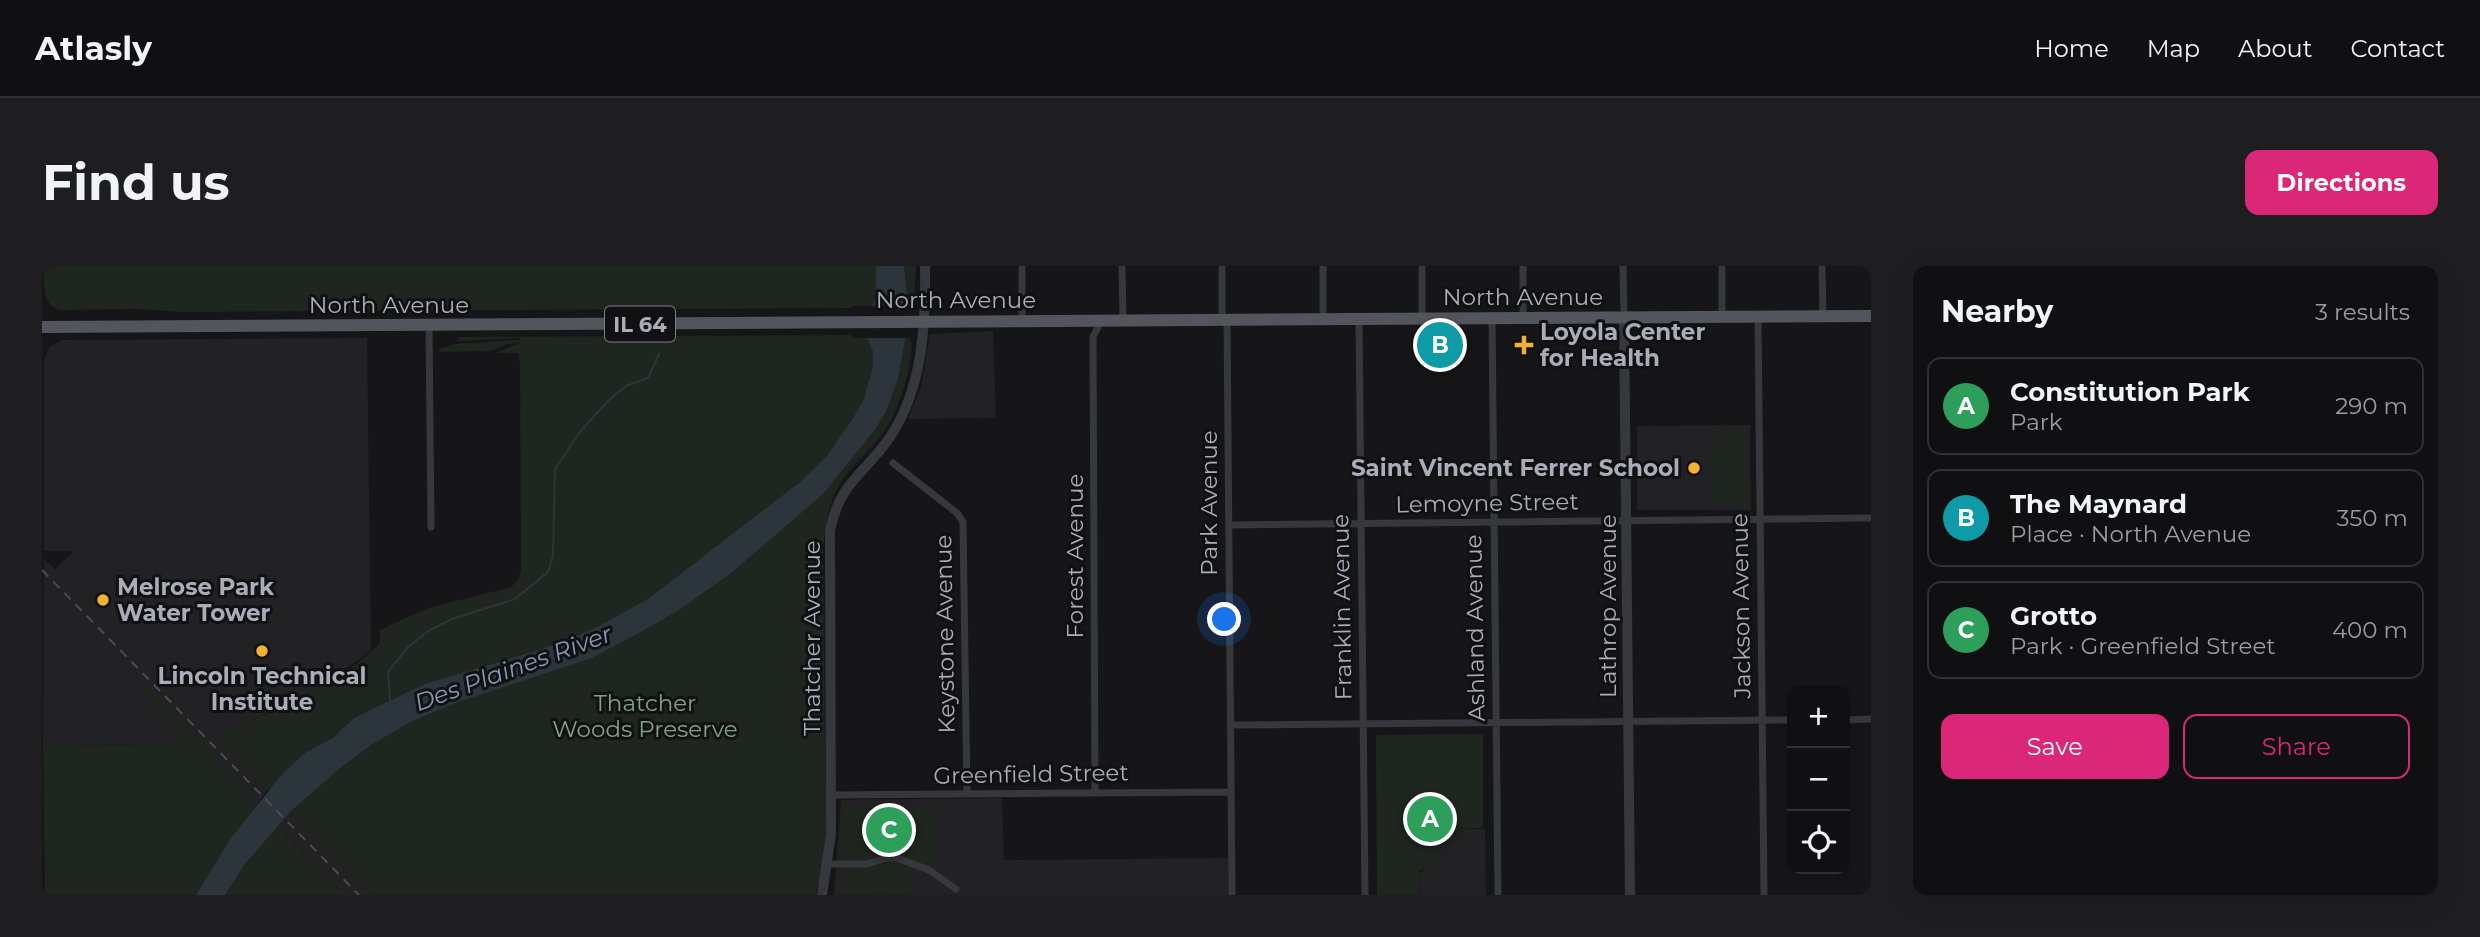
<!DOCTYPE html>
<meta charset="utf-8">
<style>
:root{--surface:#101012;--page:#1e1e20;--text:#f1f3f6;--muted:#9c9d9f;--line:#303032;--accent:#db2777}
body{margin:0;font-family:Montserrat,sans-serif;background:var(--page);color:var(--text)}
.controls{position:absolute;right:21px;bottom:21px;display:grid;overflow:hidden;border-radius:14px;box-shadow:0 7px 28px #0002}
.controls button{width:63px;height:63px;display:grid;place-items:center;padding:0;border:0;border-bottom:2px solid var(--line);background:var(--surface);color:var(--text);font:35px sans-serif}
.you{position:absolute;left:1183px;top:354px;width:24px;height:24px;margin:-18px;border:5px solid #fff;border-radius:50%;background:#1a73e8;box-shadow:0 0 0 10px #1a73e833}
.badge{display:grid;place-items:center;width:46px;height:46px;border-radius:50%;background:var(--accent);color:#fff;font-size:23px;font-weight:700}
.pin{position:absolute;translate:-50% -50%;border:4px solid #fff;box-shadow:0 2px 7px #0006}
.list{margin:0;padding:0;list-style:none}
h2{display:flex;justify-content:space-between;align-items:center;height:91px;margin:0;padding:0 28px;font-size:30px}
h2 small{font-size:23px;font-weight:400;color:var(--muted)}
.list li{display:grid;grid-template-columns:46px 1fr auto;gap:21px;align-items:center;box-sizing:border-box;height:98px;margin:0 14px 14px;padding:0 14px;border:2px solid var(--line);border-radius:14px}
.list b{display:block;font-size:26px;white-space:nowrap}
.list p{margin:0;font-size:23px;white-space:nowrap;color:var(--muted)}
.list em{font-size:23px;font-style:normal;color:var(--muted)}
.actions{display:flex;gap:14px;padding:21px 28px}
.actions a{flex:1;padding:16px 0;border:2px solid var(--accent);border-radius:14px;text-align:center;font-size:24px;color:var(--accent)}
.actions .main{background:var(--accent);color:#fff}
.icon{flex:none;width:38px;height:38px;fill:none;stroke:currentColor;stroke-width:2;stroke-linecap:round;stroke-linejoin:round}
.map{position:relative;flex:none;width:1829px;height:629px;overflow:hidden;border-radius:14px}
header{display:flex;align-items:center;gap:42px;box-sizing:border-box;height:98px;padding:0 35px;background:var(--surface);border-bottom:2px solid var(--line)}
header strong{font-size:33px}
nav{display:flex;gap:38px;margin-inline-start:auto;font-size:24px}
.intro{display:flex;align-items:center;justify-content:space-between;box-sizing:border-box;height:168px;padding:0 42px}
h1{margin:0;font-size:49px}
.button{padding:18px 32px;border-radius:14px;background:var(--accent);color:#fff;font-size:24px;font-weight:700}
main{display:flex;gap:42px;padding:0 42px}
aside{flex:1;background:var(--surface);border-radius:14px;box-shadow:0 7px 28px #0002}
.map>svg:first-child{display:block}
.built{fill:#222225}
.green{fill:#1e261f}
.water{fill:#2c353c}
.pier{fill:#161618}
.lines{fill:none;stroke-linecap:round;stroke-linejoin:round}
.stream{stroke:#2c353c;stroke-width:2}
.minor{stroke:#37383d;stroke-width:7}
.tertiary{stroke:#37383d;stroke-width:10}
.primary{stroke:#53555c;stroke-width:12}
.rail{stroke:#4a4c52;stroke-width:2;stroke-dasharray:9 7;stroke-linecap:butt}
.poi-dot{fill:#f2b134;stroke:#111113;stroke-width:2.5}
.labels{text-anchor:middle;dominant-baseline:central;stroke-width:6;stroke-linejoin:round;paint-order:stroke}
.shield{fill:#111113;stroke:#7b7e86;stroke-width:2}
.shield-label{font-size:21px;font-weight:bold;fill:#a8adb8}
.street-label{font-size:23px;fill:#a8adb8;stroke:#111113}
.poi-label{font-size:23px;font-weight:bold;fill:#a8adb8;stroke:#111113;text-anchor:start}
.park-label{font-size:23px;fill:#7fa381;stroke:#111113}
.water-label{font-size:24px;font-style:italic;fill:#7f9bb3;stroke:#111113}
</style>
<header>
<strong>Atlasly</strong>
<nav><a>Home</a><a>Map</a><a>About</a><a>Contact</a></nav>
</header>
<div class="intro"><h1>Find us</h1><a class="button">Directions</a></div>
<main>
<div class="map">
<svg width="1829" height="629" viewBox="0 0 1829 629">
<rect width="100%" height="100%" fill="#161618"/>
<path class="built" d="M951,65L954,152L866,153L879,121L888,68Z
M325,72L329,385L272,424L176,470L227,522L221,530L214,539L156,478L1,479L2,293L13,303L32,285H2V93L8,81L20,74Z
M1708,159L1709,244H1595V160Z
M960,532L962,594L1186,592V629H792L799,534Z
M249,545L331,629H302L235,560Z
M1397,562L1443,563L1444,629H1378L1377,608L1385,601Z"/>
<path class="green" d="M2,0H874L872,36L866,40H811L810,42L140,46L96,43L18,44C0,40 2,17 2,0Z
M810,69L811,72H866L870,77C868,105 860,135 846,159C835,178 818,192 804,209C786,233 782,262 781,291L784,568L782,593L774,629H331L176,470C227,445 299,418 338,377V364L386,342L469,321L476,314L479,304L478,97L476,87H453L478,77L465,78L449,85L396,86L399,82L412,78L478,74L477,72L416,75L415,71Z
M1704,163L1705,241H1669V171H1679V165Z
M105,420L111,424L212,530L217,535L214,539L302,629H3L1,479L144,478L100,426Z
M1441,468V562L1397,563V596L1377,605V629H1335L1334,469Z
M800,542H894L893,600H879L876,610L867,609L866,629H847L846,623H837L836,629H802Z"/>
<path class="water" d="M834,0H862L866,40L863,74L856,113L844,145L834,162L781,228L688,308L637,344L604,363L550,392L413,437L370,455L329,479L298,502L249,545L202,599L183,629H154L189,572L240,508L263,487L291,472L312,452L383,418L497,384L532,371L557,360L606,333L758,216L785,190L810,154L822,133L831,100V85L825,72L830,40L834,33Z"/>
<path class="pier" d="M827,40H867V72H822Z"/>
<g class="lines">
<path class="stream" d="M348,434L346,406L367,380L388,364L410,353L473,333L506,306L511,290L513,203L537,167L567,134L584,120L606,112L617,88"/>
<path class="minor" d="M980,0V55
M1080,0L1081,55
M1180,0V54
M1281,0V53
M1380,0V52
M1481,0V52
M1581,0L1582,51
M1680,0V51
M1780,0L1781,50
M1716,50L1722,629
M1450,52L1456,629
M1317,53L1323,629
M1185,54L1190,629
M387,59L389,261
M851,197L915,247L921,256L925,528
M1187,259L1829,252
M1803,454L1829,453
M1188,459L1750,454
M1053,527L1051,71L1059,55
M789,529L1189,526
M786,598H825L844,592H855L887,604L914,623"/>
<path class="tertiary" d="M1582,51L1588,629
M780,629L789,568L788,264C798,215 824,207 848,171C881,122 884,57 883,0"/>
<path class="primary" d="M0,61L1829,50"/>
<path class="rail" d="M0,304L317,629"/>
</g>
<g class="poi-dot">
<path d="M1478.5 68.5h7v7h7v7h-7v7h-7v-7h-7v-7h7z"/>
<circle cx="1652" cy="202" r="7"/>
<circle cx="61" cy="334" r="7"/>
<circle cx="220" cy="385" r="7"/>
</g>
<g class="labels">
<rect class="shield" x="563" y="40.5" width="70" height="35" rx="5"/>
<g class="shield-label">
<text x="598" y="58">IL 64</text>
</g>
<g class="street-label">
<text x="1481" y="31">North Avenue</text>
<text x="914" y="34">North Avenue</text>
<text x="347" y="39">North Avenue</text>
<text transform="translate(1167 237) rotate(-90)">Park Avenue</text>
<text transform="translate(1445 237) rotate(-1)">Lemoyne Street</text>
<text transform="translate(1033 290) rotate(-90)">Forest Avenue</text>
<text transform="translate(1566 340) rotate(-90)">Lathrop Avenue</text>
<text transform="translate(1699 340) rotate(-91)">Jackson Avenue</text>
<text transform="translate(1300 341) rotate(-91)">Franklin Avenue</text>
<text transform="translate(1433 362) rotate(-91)">Ashland Avenue</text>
<text transform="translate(903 368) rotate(-91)">Keystone Avenue</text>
<text transform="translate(770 372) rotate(-90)">Thatcher Avenue</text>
<text transform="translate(989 508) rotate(-1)">Greenfield Street</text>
</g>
<g class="poi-label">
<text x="1498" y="66">Loyola Center<tspan x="1498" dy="26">for Health</tspan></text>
<text x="1638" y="202" text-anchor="end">Saint Vincent Ferrer School</text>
<text x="75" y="321">Melrose Park<tspan x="75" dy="26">Water Tower</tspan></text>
<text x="220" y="410" text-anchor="middle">Lincoln Technical<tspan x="220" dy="26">Institute</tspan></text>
</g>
<g class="park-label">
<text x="603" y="437">Thatcher<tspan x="603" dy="26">Woods Preserve</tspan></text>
</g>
<g class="water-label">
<text transform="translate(471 402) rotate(-20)">Des Plaines River</text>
</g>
</g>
</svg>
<div class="controls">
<button>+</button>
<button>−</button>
<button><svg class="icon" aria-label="locate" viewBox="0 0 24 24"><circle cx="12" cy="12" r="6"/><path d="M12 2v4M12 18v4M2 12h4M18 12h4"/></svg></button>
</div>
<div class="you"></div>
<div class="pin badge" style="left:1388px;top:553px;background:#2e9e5b">A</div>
<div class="pin badge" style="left:1398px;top:79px;background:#0f9aa8">B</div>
<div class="pin badge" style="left:847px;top:564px;background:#2e9e5b">C</div>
</div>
<aside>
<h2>Nearby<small>3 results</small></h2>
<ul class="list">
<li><span class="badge" style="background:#2e9e5b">A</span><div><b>Constitution Park</b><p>Park</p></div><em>290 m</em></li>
<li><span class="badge" style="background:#0f9aa8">B</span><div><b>The Maynard</b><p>Place · North Avenue</p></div><em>350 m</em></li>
<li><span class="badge" style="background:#2e9e5b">C</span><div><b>Grotto</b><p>Park · Greenfield Street</p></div><em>400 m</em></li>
</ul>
<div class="actions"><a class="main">Save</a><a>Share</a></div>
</aside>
</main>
